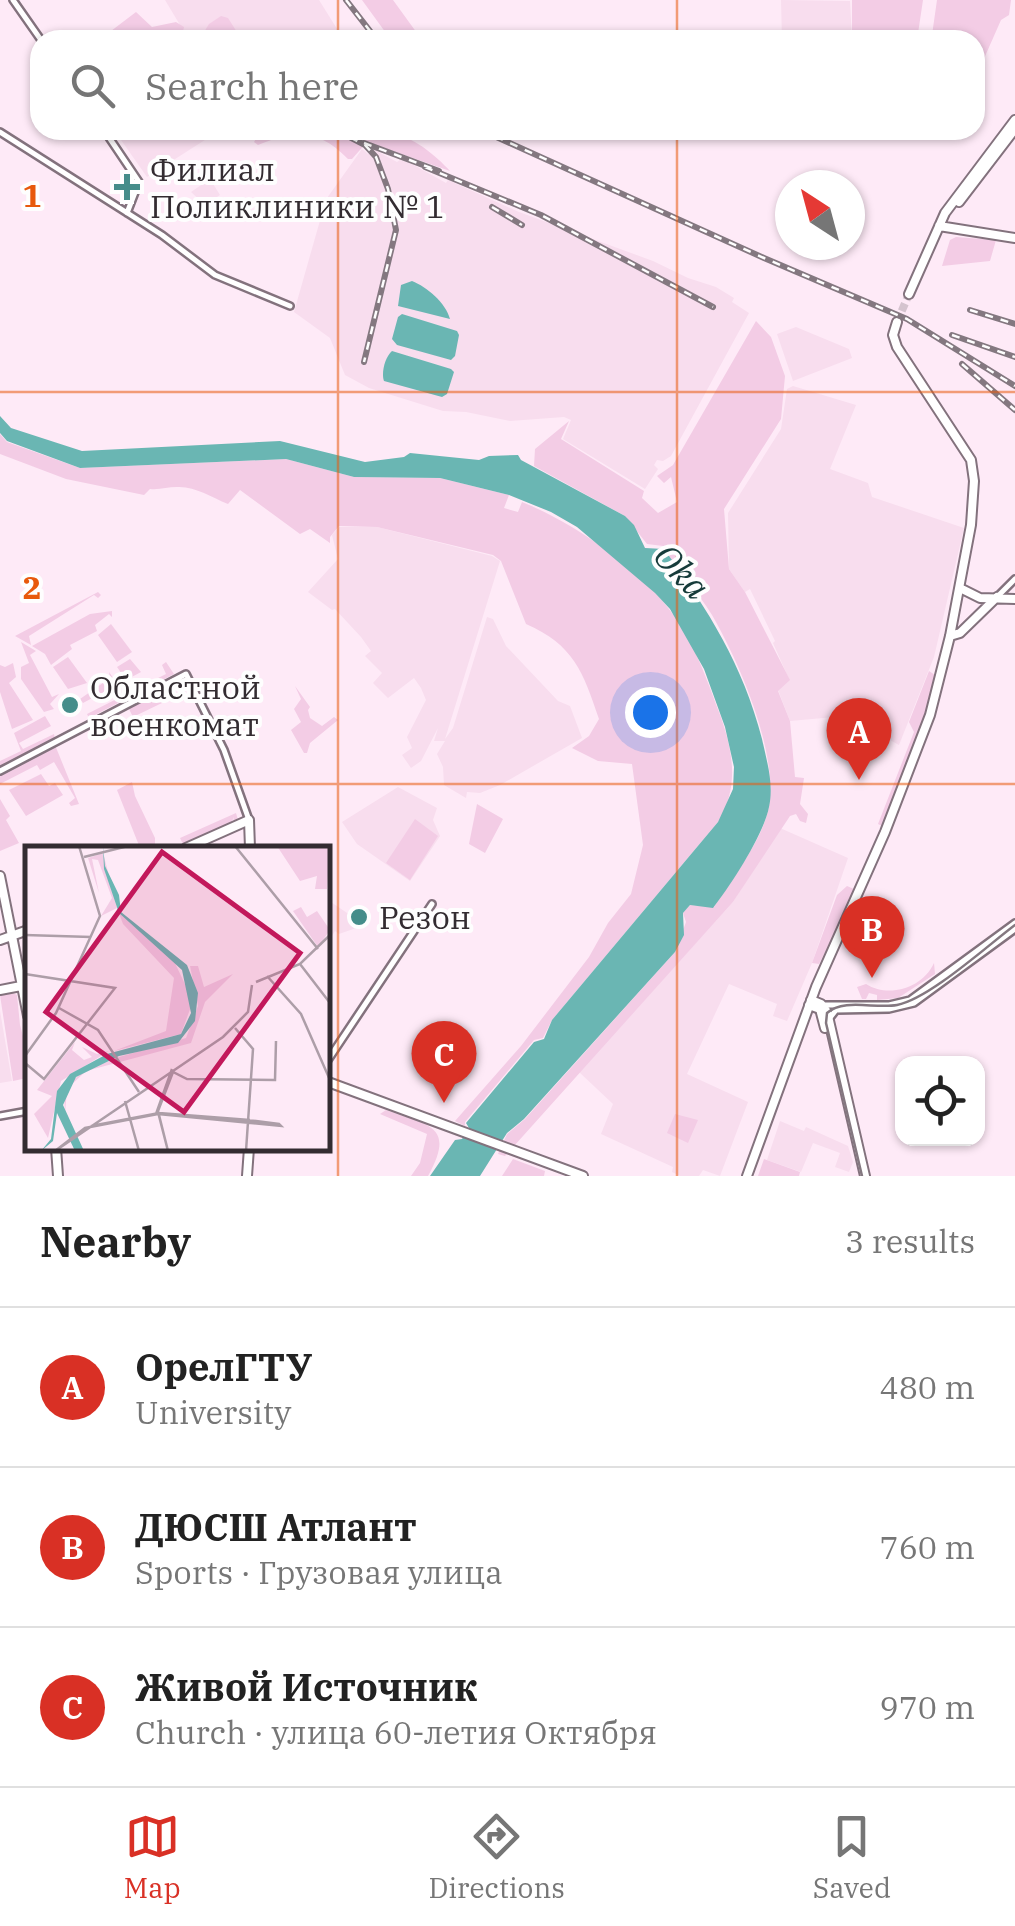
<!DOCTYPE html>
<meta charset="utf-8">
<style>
:root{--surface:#fff;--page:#f6f6f6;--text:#222;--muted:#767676;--line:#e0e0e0;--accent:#d93025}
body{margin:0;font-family:"IBM Plex Serif",serif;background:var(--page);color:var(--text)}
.controls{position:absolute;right:30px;bottom:30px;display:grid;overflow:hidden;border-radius:20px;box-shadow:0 2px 8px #0004}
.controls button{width:90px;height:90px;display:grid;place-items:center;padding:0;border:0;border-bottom:2px solid var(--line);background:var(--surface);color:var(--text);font:50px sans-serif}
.compass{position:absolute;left:775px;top:170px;width:90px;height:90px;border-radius:50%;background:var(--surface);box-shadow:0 2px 8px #0004;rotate:324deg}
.you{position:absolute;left:650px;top:712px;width:35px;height:35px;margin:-25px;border:8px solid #fff;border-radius:50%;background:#1a73e8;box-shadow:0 0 0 15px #1a73e833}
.badge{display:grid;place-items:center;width:65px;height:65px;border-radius:50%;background:var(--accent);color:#fff;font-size:32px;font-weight:700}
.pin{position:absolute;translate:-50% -82px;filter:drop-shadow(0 2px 5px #0008)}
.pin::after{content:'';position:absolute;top:52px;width:35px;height:30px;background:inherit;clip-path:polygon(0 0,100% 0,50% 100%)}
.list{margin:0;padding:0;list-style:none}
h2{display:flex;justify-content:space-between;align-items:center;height:130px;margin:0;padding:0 40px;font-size:42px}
h2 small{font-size:32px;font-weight:400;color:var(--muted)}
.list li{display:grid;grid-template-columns:65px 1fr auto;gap:30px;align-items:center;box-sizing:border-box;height:160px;padding:0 40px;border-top:2px solid var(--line)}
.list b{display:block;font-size:38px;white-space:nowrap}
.list p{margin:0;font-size:32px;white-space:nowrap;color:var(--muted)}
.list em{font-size:32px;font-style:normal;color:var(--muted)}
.icon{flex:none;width:55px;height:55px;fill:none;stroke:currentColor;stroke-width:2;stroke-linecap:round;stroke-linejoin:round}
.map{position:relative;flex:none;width:1015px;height:1176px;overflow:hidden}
.search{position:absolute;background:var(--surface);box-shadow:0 2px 8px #0004;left:30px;right:30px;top:30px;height:110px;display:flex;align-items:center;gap:25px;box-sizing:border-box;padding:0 35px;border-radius:30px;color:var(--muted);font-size:38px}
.sheet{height:610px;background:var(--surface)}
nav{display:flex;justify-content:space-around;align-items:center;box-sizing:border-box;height:140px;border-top:2px solid var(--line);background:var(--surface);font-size:28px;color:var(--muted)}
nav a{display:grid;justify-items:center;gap:5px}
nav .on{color:var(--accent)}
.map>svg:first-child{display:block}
.built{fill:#f8ddee}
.green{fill:#f3cce5}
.water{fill:#6ab6b3}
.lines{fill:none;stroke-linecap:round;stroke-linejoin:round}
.major-tunnel{stroke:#d5c4cf;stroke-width:8;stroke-dasharray:8 4;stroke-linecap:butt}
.minor-casing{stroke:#83727d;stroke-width:10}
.major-casing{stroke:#83727d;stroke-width:12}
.minor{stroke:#fff;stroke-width:5}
.major{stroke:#fff;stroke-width:8}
.tram{stroke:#847880;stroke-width:2.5}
.rail-casing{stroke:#847880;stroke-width:6}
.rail{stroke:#fefefe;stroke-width:2.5;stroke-dasharray:8;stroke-linecap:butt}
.grid{fill:none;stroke:#e8590c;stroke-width:2.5;stroke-opacity:0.55}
.poi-dot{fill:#458d8a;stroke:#fefefe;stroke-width:4}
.labels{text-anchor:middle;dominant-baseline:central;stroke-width:8;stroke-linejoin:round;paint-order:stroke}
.poi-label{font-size:32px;fill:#332c31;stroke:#fefefe;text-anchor:start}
.water-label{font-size:35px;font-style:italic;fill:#163b3a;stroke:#fefefe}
.inset-road{fill:none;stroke:#ad9ea8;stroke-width:2.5}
.view{fill:#c2185b;fill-opacity:0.15;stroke:#c2185b;stroke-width:5}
.inset-edge{fill:none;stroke:#332c31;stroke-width:5}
.grid-label{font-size:32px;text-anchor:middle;font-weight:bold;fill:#e8590c;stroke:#fefefe;stroke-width:8;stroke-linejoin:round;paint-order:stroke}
</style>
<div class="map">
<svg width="1015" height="1176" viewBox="0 0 1015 1176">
<rect width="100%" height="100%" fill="#feeaf7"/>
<path class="built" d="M165,0H319L344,40H236L222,20L189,40Z
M781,0L850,1L852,40H782Z
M114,130H203L208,138L147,177Z
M362,149L368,154L373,149L397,162L400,160L412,164L446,183L448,180L519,212L653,261L688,278L716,287L734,298L732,302L749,313L671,456L663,461L657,460L654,465L658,469L645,489L563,439L571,420L564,417L510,421L466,412L443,411L369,388L345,375L330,338L294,312L321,217L322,205Z
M210,179L220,195L205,205L191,192Z
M796,327L849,349L852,358L793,381L777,334Z
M793,386L856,405L830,469L868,483L872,497L964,528L934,657L899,745L845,716L790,721L778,690L789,679L773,643L775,641L750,589L745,592L729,569L728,513L781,429L787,389Z
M339,527H377L492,556L500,561L445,739L453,728L487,617L493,619L506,646L558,701L570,706L582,738L500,785L480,793L467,792L466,798L444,785L443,767L437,754L445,741H434L438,728L421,761L411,768L402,755L412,748L407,737L426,700L421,688L414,678L388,698L373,683L382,673L365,656L371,651L361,637L335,609L332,610L308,592L338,559L332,535Z
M398,787L437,808L433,820L440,836L410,881L357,844L342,822Z
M780,828L848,858L812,963L787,1021L773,1016L777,1004L729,984L687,1074L748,1102L720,1176L703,1170L699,1176H680L672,1172L673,1167L601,1134L613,1104L579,1072L733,902Z
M328,900L353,917L351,922L359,927L339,934L335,931L332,936L328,932Z
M0,1011L12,1081L0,1083Z
M780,1121L804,1131L806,1127L848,1146L853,1162L849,1172L835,1167L840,1153L813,1143L801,1172L767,1160Z"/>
<path class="green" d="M362,0H393L422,40H391Z
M852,0H923L917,40H852Z
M937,0H1011L1009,15L1001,20L975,79V40H941L932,35Z
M136,12L152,27L176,22L184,27L181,40H114L111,31Z
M221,16L228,18L242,40H199L209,24Z
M261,130H373L383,135C407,130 435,155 450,171L367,142L352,159H348C318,128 294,130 258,145L254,142Z
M956,237L996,240L990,261L942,266L950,240Z
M756,321L771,337L785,376L781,419L724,509L729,569L745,592L790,680L778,691L790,721L795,777L804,778L800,804L808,814L806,823L800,821L796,814L790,816L733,902L505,1156L498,1154L507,1134L525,1119L675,952L686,922L683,913L690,905L714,907C731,880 764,838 769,806C778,751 739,662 712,615C698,591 675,571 663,546L647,544L625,516L534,466L535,449L569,421L561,439L644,491L642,498L658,513L677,502L671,477L664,483L657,476L673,465Z
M0,434L7,442L80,468L286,459L354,477L440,478L509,495L504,508L518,512L522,502C572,522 635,565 669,609C693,639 706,677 719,712C733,750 740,786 718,822L552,1020L543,1038L534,1040L465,1122V1126L455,1121L521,1046L589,957L608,923L631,894L643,845L632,764L598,761L572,748L589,736L599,719C583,672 574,645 526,624L501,561L493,555L377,527L339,526L330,537V543L310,529L300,534L240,490L228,504C211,497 195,486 177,487C167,487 160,490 150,489L144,495L66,479L0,454Z
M98,592L101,595L98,598L94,595L29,636L31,645L15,636Z
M112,611V617L109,614L95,625L97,631L70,645L72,649L51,665L45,654L32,646L90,614Z
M111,624L132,652L117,662L98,635Z
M21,642L36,651L30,655L52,697L59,694L50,704L54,709L44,712L21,679V667L29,663Z
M68,657L87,683L68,689L53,667Z
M130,659L141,672L83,703L80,699L110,678L109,672L116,682L124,677L117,667Z
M166,662L174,674L89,718L87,714L166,674L162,665Z
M13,663L16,677L9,683L33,720L12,729L0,692V665L5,667Z
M929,671L938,677L920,736L884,827L878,824L914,732L909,722Z
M295,686L310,707L308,710L310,718L322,726L334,717L338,720L310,743L307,753H304L291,730L301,722L294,709L301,699Z
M164,688L166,691L146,702L159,697L162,703L133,717L128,707Z
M45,716L51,726L19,743L23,749L54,734L55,739L0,766V761L21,751L14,733Z
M55,745L79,804L71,806L69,803L75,798L54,762L40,770L37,765L0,784V774Z
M41,774L49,786L55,783L63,795L26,816L9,790Z
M132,782L135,796L155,838V848H140L117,790Z
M0,799L10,816L6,820L19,843L0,851Z
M477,804L503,819L485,853L469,844Z
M236,813L238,820L233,822L234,817L231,823L183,844L180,838Z
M415,819L438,836L410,880L386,863Z
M847,886L854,889V895L819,964L812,963L837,895Z
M934,963L935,974L898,998L877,1000V995L869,993L866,999H862L857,987L866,984C888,998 922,989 934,963Z
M13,993L17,995L20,1025L27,1051V1078L13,1081L0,995Z
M386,1110C429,1126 456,1125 428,1176H411L420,1163L427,1134L380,1114Z
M675,1114L698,1120L688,1143L667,1133Z
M513,1159L545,1171L544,1176H502Z
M764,1159L800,1172L799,1176H758Z"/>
<path class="water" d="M412,281C427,287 446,303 450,319L398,306L401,285Z
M402,314L457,331L459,335L455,356L451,360L397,345L392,339L398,317Z
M392,351L451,369L454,372L447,394L442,397L384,381C381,373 385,357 392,351Z
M0,416L11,428L82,451L280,441L365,462L404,457L410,453L479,460L489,456L518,455L521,460L625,516L634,525L645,548L664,549C709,611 743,665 762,739C767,762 774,784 769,807C764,834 731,885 713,908L690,905L683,913L684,935L675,952L524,1119L507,1133L480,1176H430L455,1140L462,1139L469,1128L466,1123L534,1042L544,1039L552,1020L718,822L733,789L734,767L725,727L704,669L670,609L655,593L577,527L551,512L509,495L440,478L354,477L286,459L80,468L7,441L0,433Z"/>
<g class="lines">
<path class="major-tunnel" d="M897,322L909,294"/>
<defs>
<path id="minor" d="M13,0L41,40
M104,130L139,182L127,213
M0,132L162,235L215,275L290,306
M997,597L1015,579
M0,771L186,674L224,750L249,820
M824,1005H889L910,1000L1015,923
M829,1019L836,1010L889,1009L914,1003L1015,929
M328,1060L432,904
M0,1116L28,1111"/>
<path id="major" d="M959,202L1015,129
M939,226L1015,238
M909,294L945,213L1015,120
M964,590L980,598L1015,599
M950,636L960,633L997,597
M186,848L249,820L250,848
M0,876L28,1016
M0,940L28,930
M0,990L21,986
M811,1000L821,1004L827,1012L865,1176
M809,1005L820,1009L825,1028
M328,1082L583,1176
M56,1148L58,1176
M247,1176L249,1148
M747,1176L816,987L885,832L930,715L950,636L971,525L974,481L971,460L897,347L893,335L897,322"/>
</defs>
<use href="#minor" class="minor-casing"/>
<use href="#major" class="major-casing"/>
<use href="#minor" class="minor"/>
<use href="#major" class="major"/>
<path class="tram" d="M862,1176L826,1023L827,1013C844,998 875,1009 897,1005C929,999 987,946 1015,925"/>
<defs>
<path id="rail" d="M346,0L377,40
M336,130L365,145L376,157L388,189L396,230L364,362
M481,130L764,258L907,319L1015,386
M364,143L439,171
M425,167L541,215L713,307
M492,207L522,225
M970,310L1015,324
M952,335L1015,357
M962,364L1015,410"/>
</defs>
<use href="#rail" class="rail-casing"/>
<use href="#rail" class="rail"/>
</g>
<path class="grid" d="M338,0V40M677,0V40M338,130V1176M677,130V1176M0,392H1015M0,784H1015"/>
<g class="poi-dot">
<path d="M122 172h10v10h10v10h-10v10h-10v-10h-10v-10h10z"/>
<circle cx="70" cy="705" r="10"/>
<circle cx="359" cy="917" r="10"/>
</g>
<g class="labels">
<g class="poi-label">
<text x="150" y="169">Филиал<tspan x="150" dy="37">Поликлиники № 1</tspan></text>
<text x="90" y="687">Областной<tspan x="90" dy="37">военкомат</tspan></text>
<text x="379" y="917">Резон</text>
</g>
<g class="water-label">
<text transform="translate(682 571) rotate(46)">Oka</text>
</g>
</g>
<g transform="translate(25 846)">
<rect width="305" height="305" fill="#feeaf7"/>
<path d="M252,0H305L302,43H290L292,30L275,35ZM78,7L94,67L149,115L168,155L156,188L89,205L141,185L149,132L98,78L92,62L76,70L87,52L73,14L67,13L74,47L63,12ZM276,61L282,71L292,65L305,84L293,101L268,65ZM165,120H173L179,141L208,128L180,156L166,197L61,225L42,243L40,268L39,247L46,236L55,228L66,222L94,211L161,192L173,160ZM50,196L47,204L59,214L67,211L57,201L72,208L84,205L36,235L23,292L9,268L27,250L12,244Z" fill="#f3cce5"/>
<path d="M78,0L80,20L94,49L96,66L162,119L173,147L170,175L153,197L94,210L51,231L38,259L59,305H50L32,267L28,295L16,305L26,293L32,245L45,228L82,208L156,188L166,167L157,124L94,67L79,23Z" fill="#6ab6b3"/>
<path class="inset-road" d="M210,0L293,103M59,11L103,0M0,89L66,91M275,118L305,157M0,128L90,142L19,233L0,217M242,130L276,168L305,234M231,136L275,118L305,89M34,162L73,184L114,246M210,182L228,203L221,305M0,210L31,167L75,70L54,0M100,255L114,305M133,266L143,305M131,268L147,223M133,268L60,282L30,305L60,282L133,268L158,269L231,275L254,278L256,280ZM66,280L134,267L225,274M30,305L198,191L223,166L227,139M143,305L133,265L148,226L162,233L250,234L251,195"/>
<path class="view" d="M137,6L275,107L159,266L21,166Z"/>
<rect width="305" height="305" class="inset-edge"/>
</g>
<g class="grid-label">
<text x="32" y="207">1</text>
<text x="32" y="599">2</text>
</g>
</svg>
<div class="controls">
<button><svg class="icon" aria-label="locate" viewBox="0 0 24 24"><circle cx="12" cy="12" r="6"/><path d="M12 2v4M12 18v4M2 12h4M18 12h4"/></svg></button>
</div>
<svg class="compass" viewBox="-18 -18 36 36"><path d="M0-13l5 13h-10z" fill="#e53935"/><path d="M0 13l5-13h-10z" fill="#767676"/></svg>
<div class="you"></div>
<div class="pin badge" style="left:859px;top:780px">A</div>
<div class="pin badge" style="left:872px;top:978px">B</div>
<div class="pin badge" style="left:444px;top:1103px">C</div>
<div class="search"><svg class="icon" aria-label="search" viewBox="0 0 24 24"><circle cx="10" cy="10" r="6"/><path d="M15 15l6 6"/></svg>Search here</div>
</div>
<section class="sheet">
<h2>Nearby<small>3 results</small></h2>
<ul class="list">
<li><span class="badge">A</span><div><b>ОрелГТУ</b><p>University</p></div><em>480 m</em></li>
<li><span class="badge">B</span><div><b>ДЮСШ Атлант</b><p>Sports · Грузовая улица</p></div><em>760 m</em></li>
<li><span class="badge">C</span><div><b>Живой Источник</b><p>Church · улица 60-летия Октября</p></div><em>970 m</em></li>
</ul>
</section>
<nav>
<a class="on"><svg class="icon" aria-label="map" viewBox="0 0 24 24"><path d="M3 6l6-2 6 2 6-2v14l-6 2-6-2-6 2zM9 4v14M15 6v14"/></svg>Map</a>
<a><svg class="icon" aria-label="directions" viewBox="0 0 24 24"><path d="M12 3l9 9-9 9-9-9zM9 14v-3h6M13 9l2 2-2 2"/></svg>Directions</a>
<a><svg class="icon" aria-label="saved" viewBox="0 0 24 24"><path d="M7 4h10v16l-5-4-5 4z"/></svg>Saved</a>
</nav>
